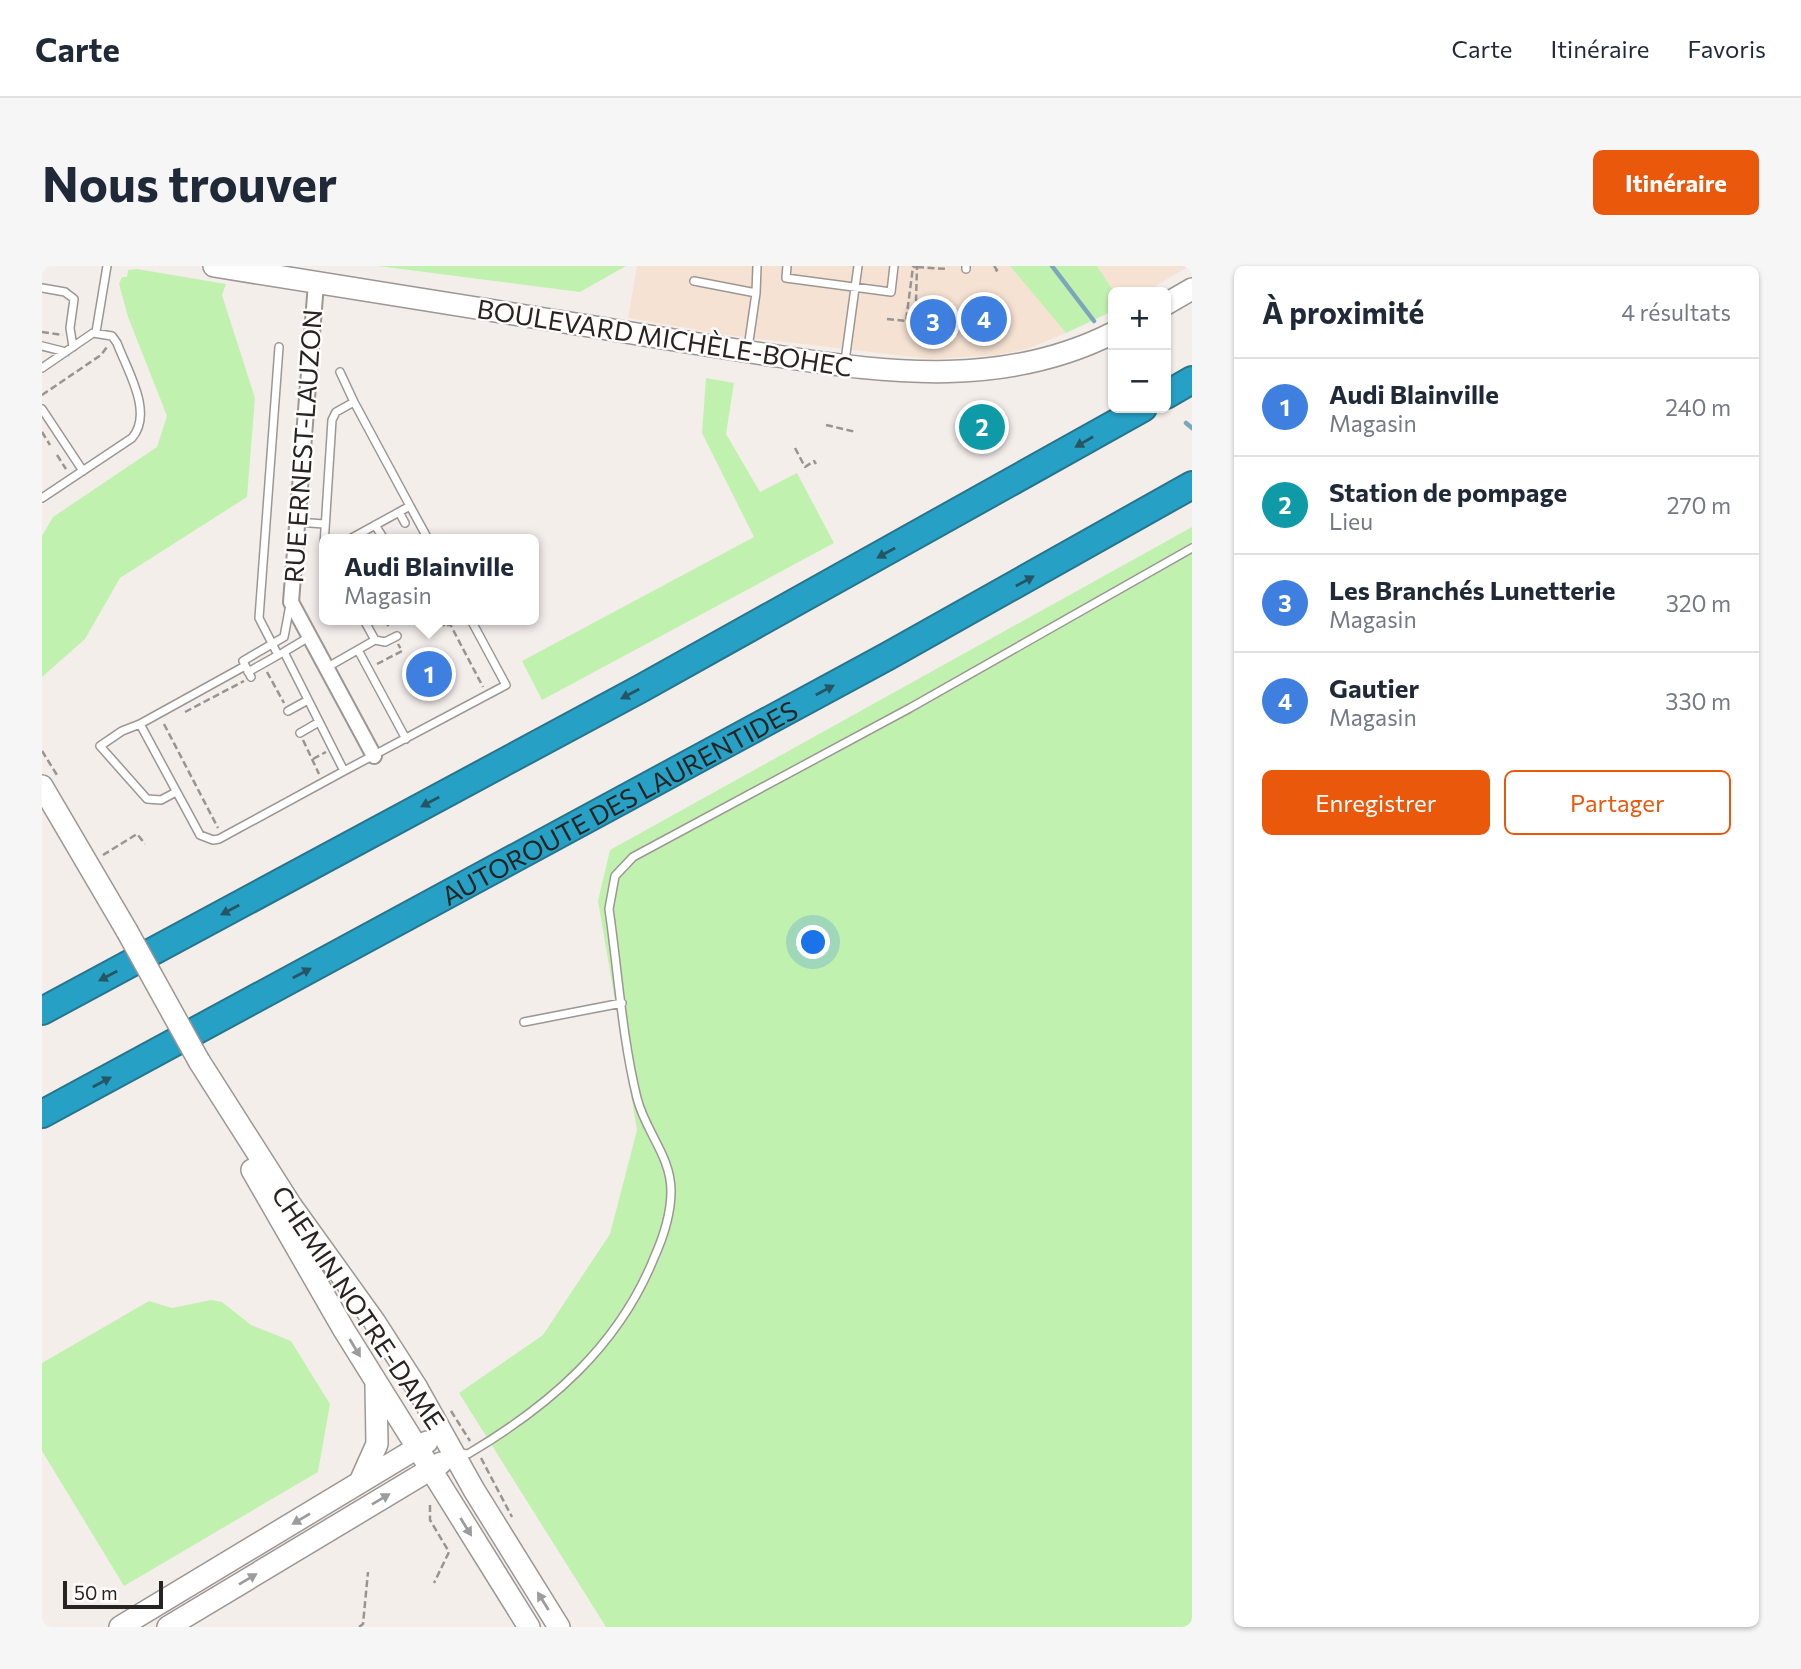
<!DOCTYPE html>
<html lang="fr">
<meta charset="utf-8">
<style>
:root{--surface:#fff;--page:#f6f6f7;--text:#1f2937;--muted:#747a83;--line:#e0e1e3;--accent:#ea580c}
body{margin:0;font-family:Commissioner,sans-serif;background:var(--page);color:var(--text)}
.controls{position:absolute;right:21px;top:21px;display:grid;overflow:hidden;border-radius:10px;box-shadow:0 2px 5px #0004}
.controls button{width:63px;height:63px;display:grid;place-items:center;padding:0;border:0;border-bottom:2px solid var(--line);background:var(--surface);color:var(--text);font:35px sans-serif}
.scale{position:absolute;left:21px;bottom:18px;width:100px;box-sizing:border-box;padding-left:7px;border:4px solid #262423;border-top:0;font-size:19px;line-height:24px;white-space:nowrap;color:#262423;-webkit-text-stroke:5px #fffcfb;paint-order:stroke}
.you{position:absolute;left:772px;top:677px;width:24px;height:24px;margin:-18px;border:5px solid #fff;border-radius:50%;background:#1a73e8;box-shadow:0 0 0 10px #1a73e833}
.badge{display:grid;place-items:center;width:46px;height:46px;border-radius:50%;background:var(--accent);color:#fff;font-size:23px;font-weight:700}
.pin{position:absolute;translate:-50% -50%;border:4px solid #fff;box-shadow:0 2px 7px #0006}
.popup{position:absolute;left:277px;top:268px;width:220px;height:91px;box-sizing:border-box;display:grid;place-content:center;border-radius:10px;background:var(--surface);filter:drop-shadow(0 2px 5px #0005);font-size:23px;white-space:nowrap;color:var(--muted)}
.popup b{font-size:26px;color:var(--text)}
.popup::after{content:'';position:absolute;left:50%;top:100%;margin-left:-14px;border:14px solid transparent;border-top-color:var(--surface)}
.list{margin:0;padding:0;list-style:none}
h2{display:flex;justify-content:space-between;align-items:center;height:91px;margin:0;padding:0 28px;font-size:30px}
h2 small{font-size:23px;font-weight:400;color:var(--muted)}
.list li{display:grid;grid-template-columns:46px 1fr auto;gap:21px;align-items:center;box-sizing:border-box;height:98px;padding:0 28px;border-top:2px solid var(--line)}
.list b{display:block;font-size:26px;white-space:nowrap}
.list p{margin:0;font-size:23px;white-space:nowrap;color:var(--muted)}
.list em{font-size:23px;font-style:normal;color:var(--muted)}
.actions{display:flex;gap:14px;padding:21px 28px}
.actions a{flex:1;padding:16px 0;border:2px solid var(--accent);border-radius:10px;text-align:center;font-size:24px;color:var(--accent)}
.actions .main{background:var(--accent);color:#fff}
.map{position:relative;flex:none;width:1150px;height:1361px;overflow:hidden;border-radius:10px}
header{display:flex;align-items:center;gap:42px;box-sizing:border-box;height:98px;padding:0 35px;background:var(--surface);border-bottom:2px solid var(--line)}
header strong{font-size:33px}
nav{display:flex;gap:38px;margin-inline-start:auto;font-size:24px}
.intro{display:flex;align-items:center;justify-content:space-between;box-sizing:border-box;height:168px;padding:0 42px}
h1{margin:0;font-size:49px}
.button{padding:18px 32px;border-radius:10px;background:var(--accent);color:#fff;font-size:24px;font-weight:700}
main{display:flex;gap:42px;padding:0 42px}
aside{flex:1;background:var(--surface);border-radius:10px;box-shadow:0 2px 5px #0004}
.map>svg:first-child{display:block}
.industrial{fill:#f5e2d2}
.green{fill:#c1f1af}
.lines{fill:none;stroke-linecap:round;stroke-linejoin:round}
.stream{stroke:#7ca7ba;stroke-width:4.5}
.lane-casing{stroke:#9d9794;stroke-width:10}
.street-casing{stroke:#9d9794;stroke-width:18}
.secondary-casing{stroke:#9d9794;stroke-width:24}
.highway-casing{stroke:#27758c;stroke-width:30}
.path{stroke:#989492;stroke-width:2.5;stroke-dasharray:7 3.5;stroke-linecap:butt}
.lane{stroke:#fff;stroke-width:7}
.street{stroke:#fff;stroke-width:14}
.secondary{stroke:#fff;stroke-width:21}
.highway{stroke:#27a0c5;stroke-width:26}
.secondary-bridge-casing{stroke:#9d9794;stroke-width:24;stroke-linecap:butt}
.secondary-bridge{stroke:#fff;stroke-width:21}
.oneway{fill:#265664}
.oneway2{fill:#9d9c9c}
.labels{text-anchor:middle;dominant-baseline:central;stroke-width:5;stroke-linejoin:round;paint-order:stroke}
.street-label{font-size:26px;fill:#262423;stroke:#fffcfb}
</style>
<header>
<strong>Carte</strong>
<nav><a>Carte</a><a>Itinéraire</a><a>Favoris</a></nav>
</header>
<div class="intro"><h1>Nous trouver</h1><a class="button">Itinéraire</a></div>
<main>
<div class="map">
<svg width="1150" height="1361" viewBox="0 0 1150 1361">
<rect width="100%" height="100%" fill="#f4eeeb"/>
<path class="industrial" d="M595,0H968L1024,67L985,83L956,89L889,93L692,70L586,52Z
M1055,0H1147L1104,26H1072Z"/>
<path class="green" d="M336,0H584L538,26Z
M968,0H1055L1072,26L1071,45L1024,67Z
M95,3L184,18L180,29L213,132L205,231L78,312L43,373L0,411V270L11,251L115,181L125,150L86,51L77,18L80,11H85L86,4Z
M664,112L692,117L684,168L718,226L755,207L792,277L500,434L480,395L712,271L660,167Z
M1150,261V1361H564L417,1127L501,1069L568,968L595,864L556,635L568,584Z
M169,1034L180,1036L209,1059L249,1075L288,1138L276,1206L82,1320L0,1185V1097L107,1035L130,1042Z"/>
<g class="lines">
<path class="stream" d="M1010,0L1052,55
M1144,157L1150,162"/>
<defs>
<path id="lane" d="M745,0L744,12L849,26L852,0
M924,0V3
M652,15L714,27L706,82
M0,22L23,26L32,33L28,62L31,81
M714,27L715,0
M54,66L65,0
M0,80L24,86
M803,95L816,0
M0,102L51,67L70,70L75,77C85,104 112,147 90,172L0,232
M298,106L312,136
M0,143L41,205
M368,240L386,273
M357,246L363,257
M255,256L282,258
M333,259L340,270
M282,279L290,154L294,146L312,136L368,240L308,273
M267,371L242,386L302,505L464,419L429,354
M333,374L343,376L355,370
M316,384L364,473
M236,389L217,352L237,81
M203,400L98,458L158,569L171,574L177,573L302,505
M284,402L333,374L322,354
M206,406L238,388
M209,411L201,395L242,371L248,339
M246,445L266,434
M98,458L80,465L58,480L105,533L119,534L134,526
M258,467L277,456
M482,756L580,737
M417,1187L426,1188C507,1140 576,1081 612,992C621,972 629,947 629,925C629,890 603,865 595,832C580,771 576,705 567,643L573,610L591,591L868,442L1150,282"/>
<path id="street" d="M274,17L249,336L332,490"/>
<path id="secondary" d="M172,0C299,21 426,40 553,61C613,71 674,81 735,90C850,108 964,121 1071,67
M1124,38L1150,23
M0,520L85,665
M157,795L248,938L332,1055L375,1122L432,1224L517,1361
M210,904L302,1064L487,1361
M318,1216L335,1178L334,1119
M78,1361L385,1176
M126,1361L399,1197"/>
<g id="highway">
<path d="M1124,129L1150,114"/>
<path d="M0,745L598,423L1101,142"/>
<path id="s1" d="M0,848L846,390L1150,219"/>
</g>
</defs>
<use href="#lane" class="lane-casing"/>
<use href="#street" class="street-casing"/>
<use href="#secondary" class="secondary-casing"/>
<use href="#highway" class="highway-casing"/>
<path class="path" d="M952,0L955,4L952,7
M871,1H875L874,34H879L880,58L864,55Z
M875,1L905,3
M845,53L864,55
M880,58V64L955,59
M0,66L21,69
M0,129L59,89L65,81
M923,158L933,156
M784,159L814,166
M0,166L8,179
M753,182L763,201L772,195L774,198
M15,189L24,203
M343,354L348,363
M399,354L403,361L408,358L441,421
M408,358L416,354
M335,398L360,385L356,378
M225,406L242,437
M143,446L202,415
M122,458L176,562
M261,474L277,508
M0,485L15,509
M271,493L284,486
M61,589L95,568L103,578
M409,1145L428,1175
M439,1192L470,1251
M388,1239V1254L407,1286L392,1317
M317,1361L321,1358L326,1306"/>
<use href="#lane" class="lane"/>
<use href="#street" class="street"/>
<use href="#secondary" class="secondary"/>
<use href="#highway" class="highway"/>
<defs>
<path id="secondary-bridge" d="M85,665L157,795"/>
</defs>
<use href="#secondary-bridge" class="secondary-bridge-casing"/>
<use href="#secondary-bridge" class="secondary-bridge"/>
</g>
<defs><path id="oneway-solid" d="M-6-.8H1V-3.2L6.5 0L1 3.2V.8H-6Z" transform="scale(1.75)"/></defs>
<g class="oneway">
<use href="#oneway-solid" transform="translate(1042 176) rotate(150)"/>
<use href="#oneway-solid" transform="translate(844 287) rotate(151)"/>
<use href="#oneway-solid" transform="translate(983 315) rotate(-29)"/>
<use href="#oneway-solid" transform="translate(783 424) rotate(-28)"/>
<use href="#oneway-solid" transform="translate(588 428) rotate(152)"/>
<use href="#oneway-solid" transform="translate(388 536) rotate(152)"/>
<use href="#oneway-solid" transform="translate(188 644) rotate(152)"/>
<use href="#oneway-solid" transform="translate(260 707) rotate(-28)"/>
<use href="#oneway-solid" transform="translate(66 710) rotate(152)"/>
<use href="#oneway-solid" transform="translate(60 816) rotate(-28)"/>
</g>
<g class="oneway2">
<use href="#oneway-solid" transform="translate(313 1082) rotate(59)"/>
<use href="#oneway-solid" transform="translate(339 1233) rotate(-31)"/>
<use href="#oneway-solid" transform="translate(259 1253) rotate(149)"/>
<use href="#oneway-solid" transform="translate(424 1261) rotate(58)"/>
<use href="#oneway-solid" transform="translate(206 1313) rotate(-31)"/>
<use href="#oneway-solid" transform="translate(501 1335) rotate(-122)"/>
</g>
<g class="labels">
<g class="street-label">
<text transform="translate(623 71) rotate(9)">BOULEVARD MICHÈLE-BOHEC</text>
<text transform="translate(260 180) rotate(-86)">RUE ERNEST-LAUZON</text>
<text stroke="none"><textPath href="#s1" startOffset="656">AUTOROUTE DES LAURENTIDES</textPath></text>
<text transform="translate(317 1041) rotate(56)">CHEMIN NOTRE-DAME</text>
</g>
</g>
</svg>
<div class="controls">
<button>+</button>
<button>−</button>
</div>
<div class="scale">50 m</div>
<div class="you"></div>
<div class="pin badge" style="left:387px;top:408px;background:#3f7fe0">1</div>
<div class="popup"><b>Audi Blainville</b>Magasin</div>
<div class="pin badge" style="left:940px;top:161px;background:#0f9aa8">2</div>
<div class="pin badge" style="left:891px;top:56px;background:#3f7fe0">3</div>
<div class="pin badge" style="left:942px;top:53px;background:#3f7fe0">4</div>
</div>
<aside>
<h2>À proximité<small>4 résultats</small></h2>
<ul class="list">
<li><span class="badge" style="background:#3f7fe0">1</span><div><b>Audi Blainville</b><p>Magasin</p></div><em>240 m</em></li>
<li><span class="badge" style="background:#0f9aa8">2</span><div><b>Station de pompage</b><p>Lieu</p></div><em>270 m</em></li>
<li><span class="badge" style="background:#3f7fe0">3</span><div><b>Les Branchés Lunetterie</b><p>Magasin</p></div><em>320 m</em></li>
<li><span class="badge" style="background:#3f7fe0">4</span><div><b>Gautier</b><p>Magasin</p></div><em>330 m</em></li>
</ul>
<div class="actions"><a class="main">Enregistrer</a><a>Partager</a></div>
</aside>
</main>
